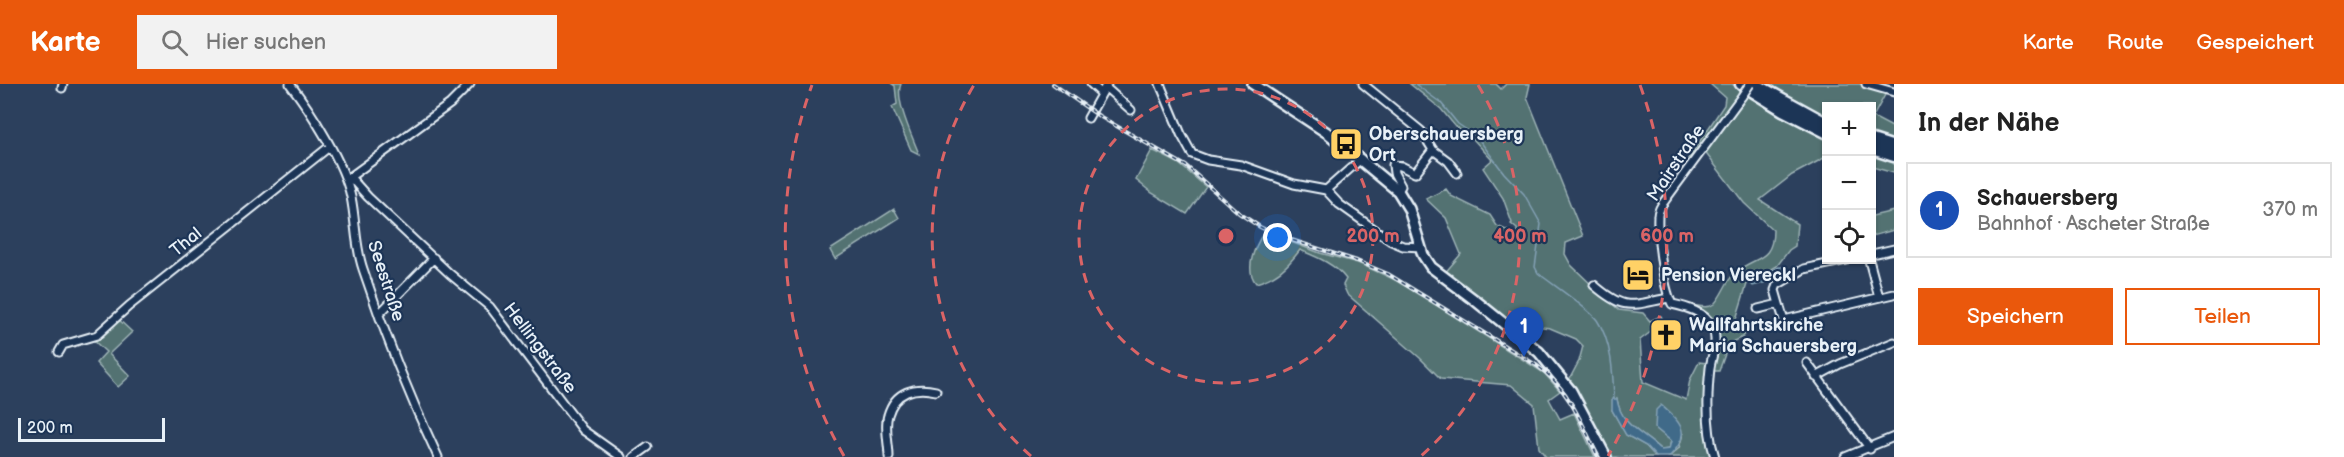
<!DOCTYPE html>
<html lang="de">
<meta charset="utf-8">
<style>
:root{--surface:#fff;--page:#f2f2f2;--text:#222;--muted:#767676;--line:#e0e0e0;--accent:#ea580c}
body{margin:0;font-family:"Balsamiq Sans",sans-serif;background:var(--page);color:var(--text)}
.controls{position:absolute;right:18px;top:18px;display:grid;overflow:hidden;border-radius:0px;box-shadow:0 2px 4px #0004}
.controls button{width:54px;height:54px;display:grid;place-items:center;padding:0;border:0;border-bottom:2px solid var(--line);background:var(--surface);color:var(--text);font:30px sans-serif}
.scale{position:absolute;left:18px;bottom:15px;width:147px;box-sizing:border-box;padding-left:6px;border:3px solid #e8f1f8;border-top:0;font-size:16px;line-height:21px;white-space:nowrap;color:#e8f1f8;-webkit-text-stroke:4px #1d3557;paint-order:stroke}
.you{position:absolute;left:1278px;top:154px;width:21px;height:21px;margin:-15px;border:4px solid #fff;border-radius:50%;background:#1a73e8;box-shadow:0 0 0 9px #1a73e833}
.badge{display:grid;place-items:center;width:39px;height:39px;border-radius:50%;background:var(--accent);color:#fff;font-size:20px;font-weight:700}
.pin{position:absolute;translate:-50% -50px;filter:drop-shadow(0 2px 3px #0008)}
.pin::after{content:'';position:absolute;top:32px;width:21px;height:18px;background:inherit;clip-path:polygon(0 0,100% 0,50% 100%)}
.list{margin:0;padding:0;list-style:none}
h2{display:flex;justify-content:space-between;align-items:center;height:78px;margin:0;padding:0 24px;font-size:26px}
h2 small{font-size:20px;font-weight:400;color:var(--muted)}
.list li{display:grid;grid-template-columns:39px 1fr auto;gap:18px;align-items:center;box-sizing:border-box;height:96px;margin:0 12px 12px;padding:0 12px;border:2px solid var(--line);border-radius:0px}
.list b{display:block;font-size:22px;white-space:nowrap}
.list p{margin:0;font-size:20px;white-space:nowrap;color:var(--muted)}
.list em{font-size:20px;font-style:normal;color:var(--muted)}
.actions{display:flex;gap:12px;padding:18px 24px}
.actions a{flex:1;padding:14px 0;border:2px solid var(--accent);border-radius:0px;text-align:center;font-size:21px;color:var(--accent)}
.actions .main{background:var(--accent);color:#fff}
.icon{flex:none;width:33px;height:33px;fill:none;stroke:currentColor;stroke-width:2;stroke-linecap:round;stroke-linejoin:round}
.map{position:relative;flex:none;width:1894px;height:373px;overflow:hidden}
header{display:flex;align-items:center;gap:36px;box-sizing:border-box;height:84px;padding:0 30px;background:var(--accent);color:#fff}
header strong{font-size:28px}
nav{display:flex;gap:33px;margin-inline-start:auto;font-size:21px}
.search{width:420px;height:54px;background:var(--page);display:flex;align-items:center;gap:15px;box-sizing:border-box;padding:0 21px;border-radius:0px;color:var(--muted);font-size:22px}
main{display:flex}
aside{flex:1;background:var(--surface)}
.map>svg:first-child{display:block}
.green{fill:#527272;stroke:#9db2b5;stroke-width:1.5}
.water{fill:#416b89;stroke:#84a1b5;stroke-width:1.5}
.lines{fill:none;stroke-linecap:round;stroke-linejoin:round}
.stream{stroke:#84a1b5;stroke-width:1.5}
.minor-casing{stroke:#e8f1f8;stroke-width:11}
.major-casing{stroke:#e8f1f8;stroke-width:14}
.highway-casing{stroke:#e8f1f8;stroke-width:15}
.minor{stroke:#1d3557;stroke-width:7}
.major{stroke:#1d3557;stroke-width:9}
.highway{stroke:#1d3557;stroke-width:10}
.rail-casing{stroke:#e8f1f8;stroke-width:4}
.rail{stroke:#1d3557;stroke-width:1.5;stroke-dasharray:4.5;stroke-linecap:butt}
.minor-bridge-casing{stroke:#e8f1f8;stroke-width:11;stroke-linecap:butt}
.minor-bridge{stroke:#1d3557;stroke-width:7}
.ring{fill:none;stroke:#db6466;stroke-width:3;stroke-dasharray:10 8}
.labels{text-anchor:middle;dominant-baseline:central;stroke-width:4.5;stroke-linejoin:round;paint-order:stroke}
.poi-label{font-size:18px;font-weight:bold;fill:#e8f1f8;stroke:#1d3557;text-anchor:start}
.street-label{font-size:18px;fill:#e8f1f8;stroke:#1d3557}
.centre{fill:#db6466;stroke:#1d3557;stroke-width:3}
.ring-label{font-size:18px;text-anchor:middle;font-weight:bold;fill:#db6466;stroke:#1d3557;stroke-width:4.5;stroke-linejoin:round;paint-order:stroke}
</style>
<header>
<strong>Karte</strong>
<div class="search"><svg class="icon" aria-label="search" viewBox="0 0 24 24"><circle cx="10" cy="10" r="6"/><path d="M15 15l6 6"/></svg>Hier suchen</div>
<nav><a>Karte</a><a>Route</a><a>Gespeichert</a></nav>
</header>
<main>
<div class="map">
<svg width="1894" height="373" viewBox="0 0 1894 373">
<rect width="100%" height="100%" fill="#2c405d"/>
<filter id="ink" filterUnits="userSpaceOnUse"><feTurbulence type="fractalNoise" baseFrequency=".0167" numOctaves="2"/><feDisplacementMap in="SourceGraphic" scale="12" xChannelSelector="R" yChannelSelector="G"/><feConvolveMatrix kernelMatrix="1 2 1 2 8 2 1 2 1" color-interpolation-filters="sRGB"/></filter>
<g filter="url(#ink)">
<path class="green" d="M892,0H901C894,15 913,54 919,70L911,66L892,23L897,20L895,2Z
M1410,0H1496L1501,5L1506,0H1530L1527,13L1583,152L1566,159L1565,170L1571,181L1598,207L1619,226L1643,229L1650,237L1661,232L1664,238L1640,256L1643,298L1686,316L1690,296L1699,278L1707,279L1706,352L1712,373H1669L1679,364L1683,350L1655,344L1671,357L1669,365L1661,366C1643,349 1621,342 1617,315L1612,326L1626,351L1646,362L1656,373H1609L1568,298L1579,277L1583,262L1576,255L1550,244L1528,241L1516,226L1505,236L1443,191L1461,170L1446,134L1426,115L1446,105L1451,112L1490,131L1497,142L1517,151V145L1511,140L1512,139L1503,114L1483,84L1492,76L1474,56L1455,42L1441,25Z
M1710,0H1732L1741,7L1690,77L1688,75L1724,21L1725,13Z
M1770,0H1884L1886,9L1873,33L1894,44V57L1872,50V22H1826V32L1803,20Z
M1746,10L1804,44L1826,54V73L1792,91L1760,116L1797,140L1795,162L1789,166L1777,182L1747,200L1733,245L1747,247L1743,253L1729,259L1719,287H1712L1717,260L1708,234L1691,221C1699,222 1708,225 1714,220C1723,211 1726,196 1736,188C1755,172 1773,178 1773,146L1744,119L1704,67Z
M1152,66L1178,79L1206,103L1187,130L1152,109L1136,96Z
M1872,71L1894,78V89L1872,83Z
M894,125L899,134L835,175L830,166Z
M1894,127V146L1872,152V132Z
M1264,148L1320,169L1358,179L1400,198L1544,289L1560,307L1549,315L1560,335L1574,329L1595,373H1546L1539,364L1534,320L1511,301L1441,295L1420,274L1347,210L1343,201L1346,195C1335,180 1317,173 1300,166C1287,183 1277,193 1256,199C1244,185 1255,162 1264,148Z
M115,232L132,248L109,270L130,292L118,303L96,279L106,268L90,253L103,245Z"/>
<path class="water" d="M1779,183H1785L1787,188L1781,194L1753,202L1750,199Z
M1612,315H1617C1621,342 1643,349 1661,366L1669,365L1671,357L1655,344L1656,326L1661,321C1681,339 1693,349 1669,373H1656L1646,362L1626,351L1612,326Z"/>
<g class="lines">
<path class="stream" d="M1415,0L1441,19L1458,40L1477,53L1504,89L1524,110L1541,140L1535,183L1538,189C1552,200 1588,224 1597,236C1612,258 1613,290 1614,315"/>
<defs>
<path id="minor" d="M290,0C311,27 344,79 351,113C356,137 355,162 363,185C384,249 409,312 438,373
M1091,0L1101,9
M1160,0L1181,50L1192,70L1208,76L1241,81L1294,100L1326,106L1339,120L1391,157L1403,162L1421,163
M1363,0L1421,47L1433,66L1448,77L1457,89
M1866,0L1894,8
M1105,3L1131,26
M62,4L63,0
M1088,34L1107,0
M350,93L450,20L470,0
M346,94L350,93L368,113L450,190L490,223L583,346L621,373
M1326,106L1361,75
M1398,107L1401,102L1394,89L1393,81L1401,82L1415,89L1433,66
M1872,170L1894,165
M1869,176L1879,213
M1594,201C1625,228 1631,221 1669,214
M1779,220L1775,206L1777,201L1804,185L1847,176
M1758,225L1779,220L1784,236L1894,210
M379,230L434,174
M59,268L63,261L97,251L129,222L329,63
M1807,279L1870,365
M1816,293L1840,280L1894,258
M634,373L648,363
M889,373C889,360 884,343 888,331C895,307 915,302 936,307
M1715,373C1706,346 1707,312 1710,284C1712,270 1719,256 1712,242C1705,228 1686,223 1672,220C1663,203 1657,152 1658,132C1658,126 1662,120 1666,115L1742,12
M1845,373L1894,353"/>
<path id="major" d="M1253,0L1329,50L1398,107L1409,125L1423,171L1431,183L1476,217L1539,268L1571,307L1606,373"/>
<path id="highway" d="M1741,0L1783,26L1826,48
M1755,0L1826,39
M1872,56L1894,63
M1872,65L1894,72"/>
</defs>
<use href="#minor" class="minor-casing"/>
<use href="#major" class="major-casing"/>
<use href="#highway" class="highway-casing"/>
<use href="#minor" class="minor"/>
<use href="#major" class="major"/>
<use href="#highway" class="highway"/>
<defs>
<path id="rail" d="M1053,0L1099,32L1186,82L1239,129L1260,143L1279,152L1357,177L1388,190L1536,281C1568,303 1582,339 1598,373"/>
</defs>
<use href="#rail" class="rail-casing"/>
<use href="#rail" class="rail"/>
<defs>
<path id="minor-bridge" d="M1742,12L1750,0"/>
</defs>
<use href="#minor-bridge" class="minor-bridge-casing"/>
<use href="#minor-bridge" class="minor-bridge"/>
</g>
</g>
<g class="ring">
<circle cx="1226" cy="152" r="147"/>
<path d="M1031 372A294 294 0 0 1 974 1M1478 1A294 294 0 0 1 1421 372"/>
<path d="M844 372A441 441 0 0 1 812 1M1640 1A441 441 0 0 1 1608 372"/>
</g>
<defs>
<symbol id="bus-square" viewBox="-11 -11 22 22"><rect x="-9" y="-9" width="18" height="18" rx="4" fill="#ffd166" stroke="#1d3557"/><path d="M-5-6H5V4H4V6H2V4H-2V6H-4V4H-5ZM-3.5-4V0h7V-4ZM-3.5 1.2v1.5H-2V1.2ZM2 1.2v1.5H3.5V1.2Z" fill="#111"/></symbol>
<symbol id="hotel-square" viewBox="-11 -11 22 22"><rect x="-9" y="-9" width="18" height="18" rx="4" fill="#ffd166" stroke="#1d3557"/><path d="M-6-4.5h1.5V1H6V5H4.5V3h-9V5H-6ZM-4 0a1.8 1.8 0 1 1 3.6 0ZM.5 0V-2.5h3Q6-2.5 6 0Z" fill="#111"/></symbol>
<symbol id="church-square" viewBox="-11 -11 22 22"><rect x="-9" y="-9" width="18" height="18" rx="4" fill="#ffd166" stroke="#1d3557"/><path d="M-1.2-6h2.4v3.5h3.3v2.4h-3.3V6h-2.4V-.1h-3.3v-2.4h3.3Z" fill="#111"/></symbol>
</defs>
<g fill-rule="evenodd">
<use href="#bus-square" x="1327" y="41" width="38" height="38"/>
<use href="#hotel-square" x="1619" y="172" width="38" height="38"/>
<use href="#church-square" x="1647" y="232" width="38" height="38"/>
</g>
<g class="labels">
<g class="poi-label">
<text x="1369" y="50">Oberschauersberg<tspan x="1369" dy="21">Ort</tspan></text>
<text x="1661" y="191">Pension Viereckl</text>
<text x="1689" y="241">Wallfahrtskirche<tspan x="1689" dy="21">Maria Schauersberg</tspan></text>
</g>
<g class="street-label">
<text transform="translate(1676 79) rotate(-56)">Mairstraße</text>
<text transform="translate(186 158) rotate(-39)">Thal</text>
<text transform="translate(386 197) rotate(72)">Seestraße</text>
<text transform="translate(540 264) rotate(53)">Hellingstraße</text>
</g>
</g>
<circle cx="1226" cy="152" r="9" class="centre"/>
<g class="ring-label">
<text x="1373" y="158">200 m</text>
<text x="1520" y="158">400 m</text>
<text x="1667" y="158">600 m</text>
</g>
</svg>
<div class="controls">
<button>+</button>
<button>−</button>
<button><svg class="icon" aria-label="locate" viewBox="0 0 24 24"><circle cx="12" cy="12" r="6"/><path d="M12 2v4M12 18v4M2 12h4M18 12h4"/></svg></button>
</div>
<div class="scale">200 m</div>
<div class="you"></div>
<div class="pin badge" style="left:1524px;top:273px;background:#1a4fb4">1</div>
</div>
<aside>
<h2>In der Nähe<small></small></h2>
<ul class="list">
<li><span class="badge" style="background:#1a4fb4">1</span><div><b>Schauersberg</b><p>Bahnhof · Ascheter Straße</p></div><em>370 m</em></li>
</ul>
<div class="actions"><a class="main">Speichern</a><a>Teilen</a></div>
</aside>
</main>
